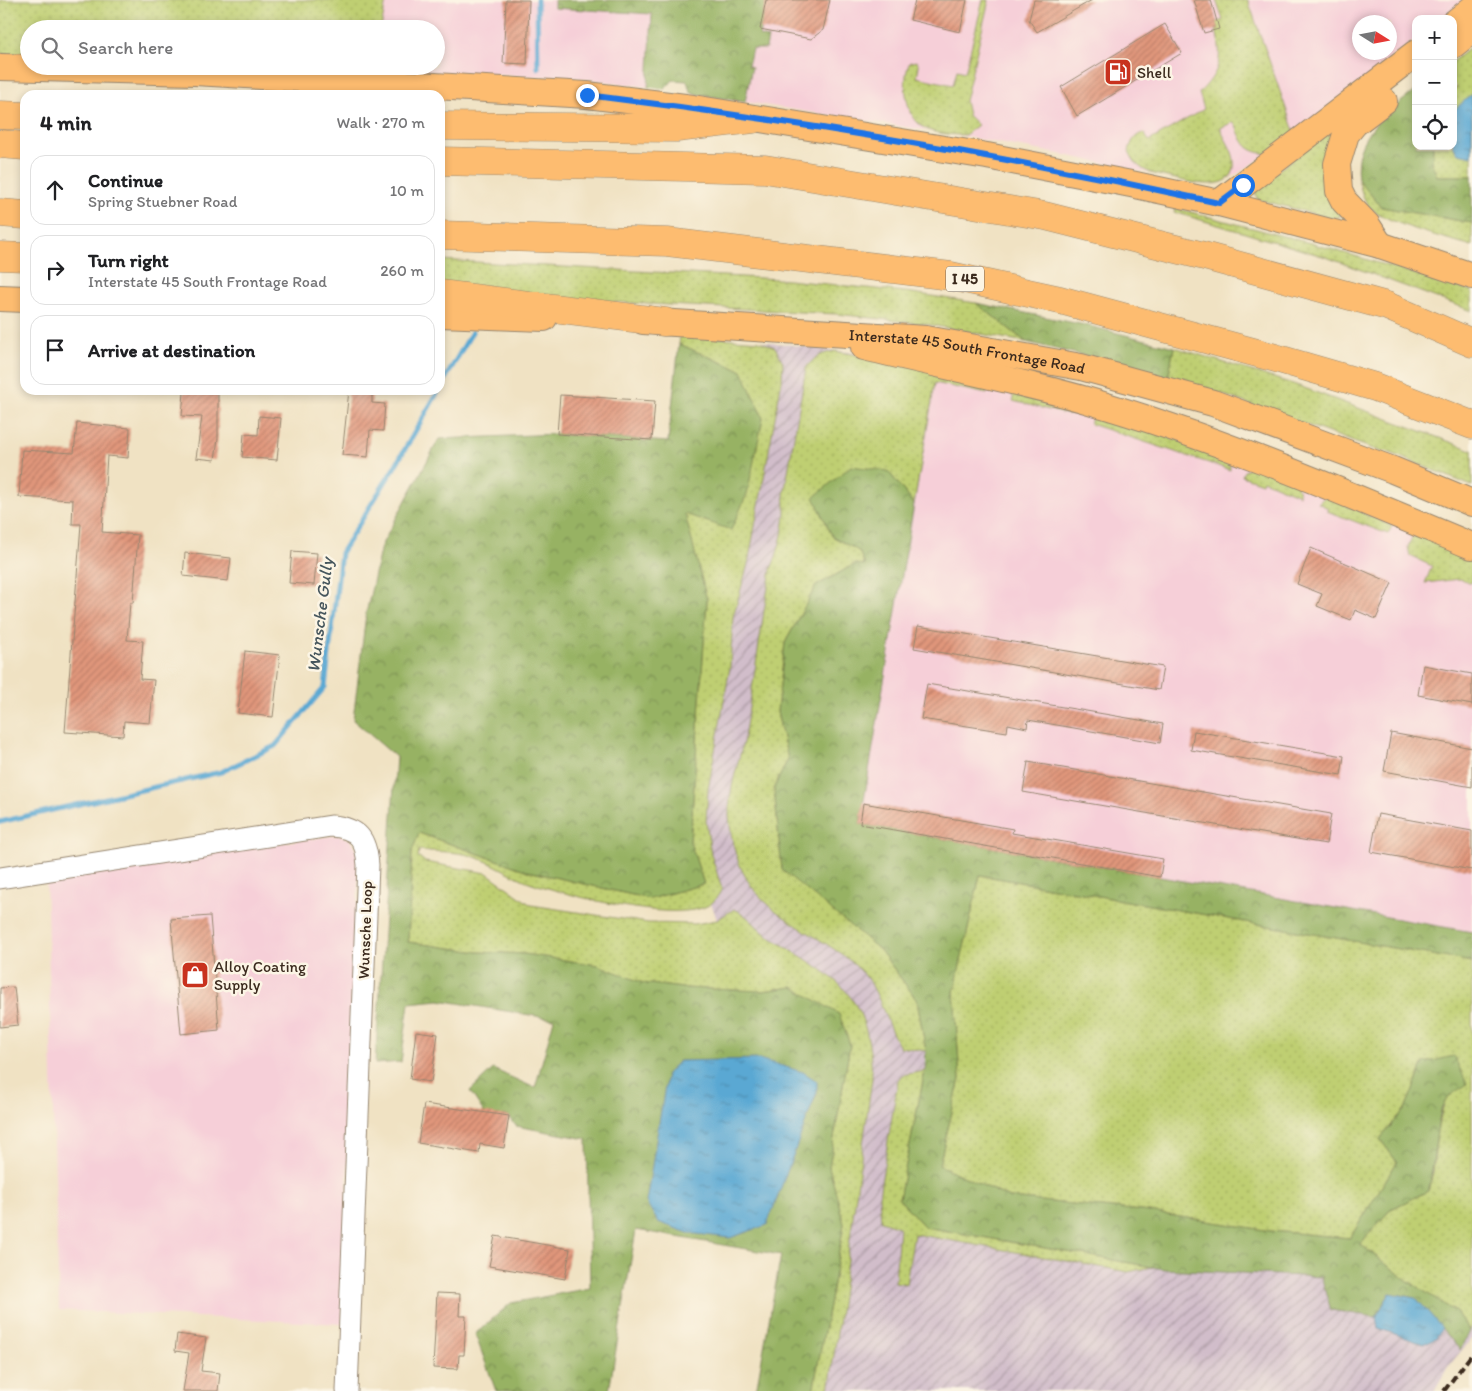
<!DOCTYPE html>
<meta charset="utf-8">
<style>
:root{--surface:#fff;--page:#f2f2f2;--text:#202124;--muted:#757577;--line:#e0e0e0}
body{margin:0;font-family:Itim,sans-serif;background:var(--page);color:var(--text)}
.controls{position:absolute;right:15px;top:15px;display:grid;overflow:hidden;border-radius:10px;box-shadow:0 2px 8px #0003}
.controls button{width:45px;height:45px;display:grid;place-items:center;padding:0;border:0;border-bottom:1px solid var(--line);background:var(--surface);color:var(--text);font:25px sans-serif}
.compass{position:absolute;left:1352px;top:15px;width:45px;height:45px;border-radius:50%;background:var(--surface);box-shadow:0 2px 8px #0003;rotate:101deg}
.stop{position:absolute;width:15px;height:15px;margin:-11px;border:4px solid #1a73e8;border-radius:50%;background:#fff}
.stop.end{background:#1a73e8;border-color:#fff;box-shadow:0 1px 5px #0008}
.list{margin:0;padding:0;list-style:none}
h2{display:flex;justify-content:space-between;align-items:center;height:65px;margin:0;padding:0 20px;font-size:21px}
h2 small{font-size:16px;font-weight:400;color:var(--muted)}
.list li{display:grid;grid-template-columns:32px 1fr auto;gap:15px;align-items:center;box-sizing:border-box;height:70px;margin:0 10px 10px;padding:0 10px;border:1px solid var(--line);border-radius:15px}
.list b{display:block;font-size:19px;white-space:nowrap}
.list p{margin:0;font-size:16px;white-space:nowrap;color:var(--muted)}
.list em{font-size:16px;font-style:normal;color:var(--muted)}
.icon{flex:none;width:28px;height:28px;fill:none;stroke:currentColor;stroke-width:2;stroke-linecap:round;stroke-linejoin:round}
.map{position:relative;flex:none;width:1472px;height:1391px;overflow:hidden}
.search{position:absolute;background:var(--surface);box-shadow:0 2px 8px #0003;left:20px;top:20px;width:425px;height:55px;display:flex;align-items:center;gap:12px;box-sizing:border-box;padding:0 18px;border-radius:28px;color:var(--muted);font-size:19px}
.panel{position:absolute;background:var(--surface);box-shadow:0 2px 8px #0003;left:20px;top:90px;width:425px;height:305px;border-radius:15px}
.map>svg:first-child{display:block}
.built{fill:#f6cfd8;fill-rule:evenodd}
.industrial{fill:url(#industrial-furrows)}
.grass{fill:url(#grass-dots);stroke:#7d7c48}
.forest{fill:url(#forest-crowns);stroke:#696e41;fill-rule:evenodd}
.water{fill:url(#water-ripples);stroke:#4a6978}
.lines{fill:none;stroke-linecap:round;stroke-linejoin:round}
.stream{stroke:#5aa8d3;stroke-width:5}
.building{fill:url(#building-hatch)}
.minor-casing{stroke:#968670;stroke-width:23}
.major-casing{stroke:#968670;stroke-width:28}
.highway-casing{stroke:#968670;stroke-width:29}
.minor{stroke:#fff;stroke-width:21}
.major{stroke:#fdbc6f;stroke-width:26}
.highway{stroke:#fdbc6f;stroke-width:28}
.rail{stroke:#3b2a1e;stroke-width:4;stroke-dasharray:8 4;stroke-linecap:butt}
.route{stroke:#1a73e8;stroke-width:6}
.labels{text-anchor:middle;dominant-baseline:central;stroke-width:5;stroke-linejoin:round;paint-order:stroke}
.shield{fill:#fcf5e5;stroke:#75675a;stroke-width:1}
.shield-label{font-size:15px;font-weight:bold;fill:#3b2a1e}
.poi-label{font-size:16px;fill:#3b2a1e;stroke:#fcf5e5;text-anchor:start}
.street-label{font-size:16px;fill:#3b2a1e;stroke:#fcf5e5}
.water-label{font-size:18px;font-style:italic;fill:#46565d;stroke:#fcf5e5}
</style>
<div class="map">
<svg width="1472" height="1391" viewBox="0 0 1472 1391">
<defs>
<pattern id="industrial-furrows" width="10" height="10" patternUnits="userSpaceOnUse" patternTransform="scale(1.25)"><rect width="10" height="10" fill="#d1bdca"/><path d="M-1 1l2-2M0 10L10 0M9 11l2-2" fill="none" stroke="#ab9aa3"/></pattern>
<pattern id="grass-dots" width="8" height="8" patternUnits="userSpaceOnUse" patternTransform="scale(1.25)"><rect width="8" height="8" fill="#bfcf72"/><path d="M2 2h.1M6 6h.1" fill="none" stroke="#a5b262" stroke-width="1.8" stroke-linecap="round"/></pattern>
<pattern id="forest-crowns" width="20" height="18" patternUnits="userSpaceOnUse" patternTransform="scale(1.25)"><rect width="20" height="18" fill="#97b264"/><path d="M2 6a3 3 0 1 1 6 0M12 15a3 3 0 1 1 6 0" fill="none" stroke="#7c9152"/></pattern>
<pattern id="water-ripples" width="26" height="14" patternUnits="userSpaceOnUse" patternTransform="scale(1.25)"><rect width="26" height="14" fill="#5aa8d3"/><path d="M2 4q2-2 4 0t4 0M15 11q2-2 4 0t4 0" fill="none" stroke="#4c89ab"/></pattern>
<pattern id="building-hatch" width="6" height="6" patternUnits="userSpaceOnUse" patternTransform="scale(1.25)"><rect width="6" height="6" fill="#e1977c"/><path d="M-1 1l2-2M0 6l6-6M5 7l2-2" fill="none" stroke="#b87b65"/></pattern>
</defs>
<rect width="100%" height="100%" fill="#fcf5e5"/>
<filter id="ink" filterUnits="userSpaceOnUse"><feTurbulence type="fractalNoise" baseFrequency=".02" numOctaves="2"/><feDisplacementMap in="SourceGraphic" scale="10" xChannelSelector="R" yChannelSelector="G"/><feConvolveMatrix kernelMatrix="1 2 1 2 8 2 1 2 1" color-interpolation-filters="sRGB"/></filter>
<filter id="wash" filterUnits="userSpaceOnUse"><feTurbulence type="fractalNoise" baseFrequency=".0096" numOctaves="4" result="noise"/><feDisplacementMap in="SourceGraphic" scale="20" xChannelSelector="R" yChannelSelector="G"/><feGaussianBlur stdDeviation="1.12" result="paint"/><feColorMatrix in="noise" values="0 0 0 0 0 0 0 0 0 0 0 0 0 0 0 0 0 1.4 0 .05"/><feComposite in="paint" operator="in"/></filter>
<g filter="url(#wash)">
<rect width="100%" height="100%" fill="#f0e2c3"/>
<path class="built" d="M386,0H554V8L653,14L648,87L578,78L375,70V66H436V29H381Z
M737,0H1466L1442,19H1416V39L1274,150L1227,180L1216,184H1200L1060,154L956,135L739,101ZM1360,22H1390V52H1360Z
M938,369L1106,411L1472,554V932L860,824Z
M339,835L349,839L355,846L359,857L342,1324L59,1310L46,875Z"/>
<path class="industrial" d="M680,335L759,341L848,352L938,369L860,824L1472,932V1338L1448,1367L1434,1391H790L850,1045L726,946L690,842L667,446Z"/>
<path class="grass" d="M0,0H386L381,29H29V56L0,54Z
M983,0H989L965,101L968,115L978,125L965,135C952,135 933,134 923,127C905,116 901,79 910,62L917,61L919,66L917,77L953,85L957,70L965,72Z
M1216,0H1248L1295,134L1268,154C1243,151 1244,143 1234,122L1220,128C1224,138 1233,150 1234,160C1238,194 1194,183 1176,179C1165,176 1152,175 1143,169C1136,165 1132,158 1129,151C1131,142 1135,134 1144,133L1149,141L1204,109L1199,93C1220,72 1223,59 1216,30L1219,29L1217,22L1223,20Z
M1472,46V176H1437L1432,164L1433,146H1453V90L1457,87L1453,83V61Z
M1337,124L1340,217L1330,218L1257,199L1255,189Z
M1358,179L1381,207L1472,223V246C1446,238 1389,225 1370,207C1363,200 1361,189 1358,179Z
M1175,208L1314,244L1472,291V311L1326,257L1174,212Z
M440,260L778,279L906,292L976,303L1026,342L925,324L837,314L558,299L440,286Z
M680,335L759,341L775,347L783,362L782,380L748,564L733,617L730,667L708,790L706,821L711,854L722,889C719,894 715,901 711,904C679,925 571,896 535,884C513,877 495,863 472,856C456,851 436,852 419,850L418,856L425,862L487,873L531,905L648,923L695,924L717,920L734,909C749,915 757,929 770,937C837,979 870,991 872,1079L829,1391H813L844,1224L829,1167L850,1045L793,987L762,991L682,988L643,983L597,965L524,954L478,952L408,942L412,851L419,833L528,871L650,899L704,884L690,842L707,600L684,513L742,371L679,344Z
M1174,347L1296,385L1472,450V486L1386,451L1382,452L1224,395L1168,378Z
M834,351L938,369L987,388V394L935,383L914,504L888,471L832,536L859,551L865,565L855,564L816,586L785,643L777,712L788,759L774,788L782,869L880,950L917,1000L926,1051L900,1047C884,1023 882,992 860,970C828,938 781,925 752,887C737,867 731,841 729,816C728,790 739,763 744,738C754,682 761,625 771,569C780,548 788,518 784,495L806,368C814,357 821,354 834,351Z
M1013,389L1070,409L1069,415L1013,401Z
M1094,411L1230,458V470L1090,424Z
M1253,465L1297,484L1299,495L1263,480L1262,483L1242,476L1244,471Z
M1326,496L1392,526L1388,534L1327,511L1328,508L1318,503Z
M1419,535L1472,554V583L1460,579L1425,583L1432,566L1410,556L1408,547L1412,537Z
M980,875L1472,962V1326L1469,1331L1456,1312L1408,1281L1360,1244L1391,1209L1428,1191L1433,1173L1437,1130L1445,1101L1424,1063L1405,1109L1380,1139L1397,1162L1350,1238L1271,1231L1142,1211L1010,1198L939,1165L960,1079L954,992Z
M925,1071L899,1199L925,1227L1153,1267L1128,1272L914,1234L906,1284L895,1282L899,1227L881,1221L879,1196L898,1080L902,1075Z"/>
<path class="forest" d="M554,0H766L759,36L768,38L766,49H752L748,66L752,67L745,102L696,94L690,91L687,81L673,80L665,89L648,87L652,14L554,8Z
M1416,90V146H1433L1432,164L1437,176H1472V223L1381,207L1358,179C1352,134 1385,115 1416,90Z
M976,303L1085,325L1174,347L1168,378L1107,361L1026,342Z
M679,344L742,371L763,418L747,494L731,530L685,514L707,600L690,842L704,884L650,899L528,871L419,833L412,851L408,942L478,952L524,954L598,965L643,983L682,988L762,991L793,987L839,1014L850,1045L829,1167L844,1224L813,1391H756L781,1255L636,1230L609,1391H496L475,1334L511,1303L590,1288L587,1139L516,1126L509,1116L485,1114L470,1091L493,1069L535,1088L554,1019L439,1000L409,1003L401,1062L375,1064L396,757L353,720L366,614L381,546L439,439L557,434L668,442ZM678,1061H698L688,1233Z
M851,466L888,471L914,504L860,824L1472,932V962L980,875L954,992L960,1079L939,1165L1010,1198L1142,1211L1271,1231L1350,1238L1397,1162L1380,1139L1405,1109L1424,1063L1454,1056L1467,1084C1461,1089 1450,1094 1445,1101C1435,1117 1435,1169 1428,1191L1391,1209L1360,1244L1408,1281L1456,1312L1469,1331L1460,1350L1416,1298L1390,1293L1376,1317L1331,1310L1321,1277L1164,1269L925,1227L899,1199L925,1071L926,1051L917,1000L880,950L782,870L774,788L788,759L777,712L785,643L816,586L855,564L865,565L859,551L832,536L814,497Z"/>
<path class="water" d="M1472,94V156L1458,153L1453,146V111Z
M759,1059L803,1072L817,1081V1092L767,1225L730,1238L688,1233L658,1222L646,1202L667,1074L679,1061Z
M1390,1293L1416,1298L1442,1328L1436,1338L1423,1344L1378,1328L1376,1317Z"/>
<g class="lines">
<path class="stream" d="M537,0L538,68
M440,388L472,332
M0,822L221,772L275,746L325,687L341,553L394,468L439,390"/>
</g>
<g id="blocks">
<path class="building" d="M506,0H529L527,64L503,63Z
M766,0H830L823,30L811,39L760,29Z
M915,0H967L960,32L910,20Z
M1034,0H1092L1037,32L1029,20Z
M1194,0H1211L1219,29L1204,33Z
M1165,24L1182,53L1077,116L1061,87Z
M349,390H372V403L385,404L383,431L370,430L368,457L342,455Z
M184,392L218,393V438L215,460L196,458L202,417L182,416Z
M560,395L655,401L652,440L557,434Z
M259,416L281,418L277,460L242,457L244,434L258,435Z
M77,423L130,428L128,458L107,456L102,532L138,535L133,603H130L127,640L143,641L140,679L154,680L150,723L124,721L123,736L65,732L81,524H72L73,500L19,497L22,450L74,453Z
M1311,548L1392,583L1376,619L1355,610L1351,620L1317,606L1322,594L1297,584Z
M292,551L317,553L314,585L289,583Z
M185,553L231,558L228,581L183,576Z
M918,626L1163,667L1159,690L914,648Z
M245,651L280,655L273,717L238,713Z
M1423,665L1472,674V705L1418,695Z
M927,684L1163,724L1160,743L1028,720L1027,728L1008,724L1007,732L921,719Z
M1194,731L1344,756L1341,775L1191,750Z
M1391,733L1472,748V787L1384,771Z
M1028,762L1331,814L1326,844L1023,792Z
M863,803L1013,829L1012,833L1163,859L1160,877L860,824Z
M1378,814L1472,831V870L1371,852Z
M210,916L219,1030L181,1034L171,919Z
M14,987L18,1025L0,1027V988Z
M416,1031L438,1034L431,1082L410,1079Z
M424,1104L509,1116L504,1148L480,1144L479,1153L418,1143Z
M495,1236L570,1249L565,1279L489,1266Z
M437,1293L460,1294L459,1316H466L464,1355H459L458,1369L433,1368Z
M177,1334L206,1338L201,1371L220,1373L218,1391H183L189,1353L175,1351Z"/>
</g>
</g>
<g filter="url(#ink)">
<use href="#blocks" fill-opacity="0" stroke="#968670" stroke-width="1"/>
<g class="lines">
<defs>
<path id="minor" d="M0,878L331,826C359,828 366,839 368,865L347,1391"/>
<g id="major">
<path d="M1453,24L1472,9"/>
<path d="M1453,45L1472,30"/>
<path d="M0,67L195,72L587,95L693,108L987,156L1131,184L1219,203L1380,245L1472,276"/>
<path d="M1219,203L1416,53"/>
<path d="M1380,245L1367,225L1344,201L1339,191L1337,164L1346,134L1355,123L1384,101"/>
<path d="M0,298L25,299"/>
<path d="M440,314L544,318"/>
<path id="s1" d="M643,321L926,339L1081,367L1213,403L1393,470L1472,503"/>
<path d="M864,347C938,365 1013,379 1086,400C1218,438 1345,493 1472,546"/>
</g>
<path id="highway" d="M0,115L25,116
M440,126L677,128L753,119
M0,144L25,146
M440,161L765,169L1045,216L1204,256L1387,306L1472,343
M0,213L25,215
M440,235L667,242L951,276L1060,300L1272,357L1375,387L1472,425
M0,256L25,257
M440,294L665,322"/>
</defs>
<use href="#minor" class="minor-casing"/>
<use href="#major" class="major-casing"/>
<use href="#highway" class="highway-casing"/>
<use href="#minor" class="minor"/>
<use href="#major" class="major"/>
<use href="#highway" class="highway"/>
<path class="rail" d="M1444,1391L1472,1354"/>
</g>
</g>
<g class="lines" filter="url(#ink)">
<path class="route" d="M587,95C799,121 1010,157 1219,203L1243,185"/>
</g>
<defs>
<symbol id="fuel-square" viewBox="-11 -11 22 22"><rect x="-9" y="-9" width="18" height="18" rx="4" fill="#c8321e" stroke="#fcf5e5"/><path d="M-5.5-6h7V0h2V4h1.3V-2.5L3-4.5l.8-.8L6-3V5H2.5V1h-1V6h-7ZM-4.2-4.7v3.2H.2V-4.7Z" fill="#fff"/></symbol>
<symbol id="shop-square" viewBox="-11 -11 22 22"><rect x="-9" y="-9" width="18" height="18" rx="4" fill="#c8321e" stroke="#fcf5e5"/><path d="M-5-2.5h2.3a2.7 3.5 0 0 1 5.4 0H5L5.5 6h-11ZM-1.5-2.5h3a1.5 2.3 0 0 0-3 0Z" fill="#fff"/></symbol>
</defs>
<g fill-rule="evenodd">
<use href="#fuel-square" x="1102" y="56" width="32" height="32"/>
<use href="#shop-square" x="179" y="959" width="32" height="32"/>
</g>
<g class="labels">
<rect class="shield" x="946" y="266.5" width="38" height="25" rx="4"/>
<g class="shield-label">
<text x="965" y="279">I 45</text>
</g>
<g class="poi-label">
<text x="1137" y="72">Shell</text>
<text x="214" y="966">Alloy Coating<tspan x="214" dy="18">Supply</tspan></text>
</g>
<g class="street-label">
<text stroke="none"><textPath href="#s1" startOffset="326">Interstate 45 South Frontage Road</textPath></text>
<text transform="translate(365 930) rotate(-88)">Wunsche Loop</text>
</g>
<g class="water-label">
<text transform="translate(320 615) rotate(-83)">Wunsche Gully</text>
</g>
</g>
</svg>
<div class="controls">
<button>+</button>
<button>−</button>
<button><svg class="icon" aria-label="locate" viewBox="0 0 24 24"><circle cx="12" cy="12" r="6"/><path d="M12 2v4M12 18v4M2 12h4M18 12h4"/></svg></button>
</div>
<svg class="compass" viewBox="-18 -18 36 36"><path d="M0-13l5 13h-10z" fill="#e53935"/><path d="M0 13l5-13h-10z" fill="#757577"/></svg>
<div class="stop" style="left:1243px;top:185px"></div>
<div class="stop end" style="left:587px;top:95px"></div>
<div class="search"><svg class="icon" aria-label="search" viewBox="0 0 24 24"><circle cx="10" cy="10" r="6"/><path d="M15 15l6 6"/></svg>Search here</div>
<section class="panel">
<h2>4 min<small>Walk · 270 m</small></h2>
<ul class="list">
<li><svg class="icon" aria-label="ahead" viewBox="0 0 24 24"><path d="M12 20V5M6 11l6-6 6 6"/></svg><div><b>Continue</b><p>Spring Stuebner Road</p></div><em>10 m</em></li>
<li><svg class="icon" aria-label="right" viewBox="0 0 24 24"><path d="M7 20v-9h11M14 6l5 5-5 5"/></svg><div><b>Turn right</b><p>Interstate 45 South Frontage Road</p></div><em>260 m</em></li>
<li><svg class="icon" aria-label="arrive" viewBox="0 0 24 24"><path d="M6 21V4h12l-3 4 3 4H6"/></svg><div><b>Arrive at destination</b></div></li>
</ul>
</section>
</div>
